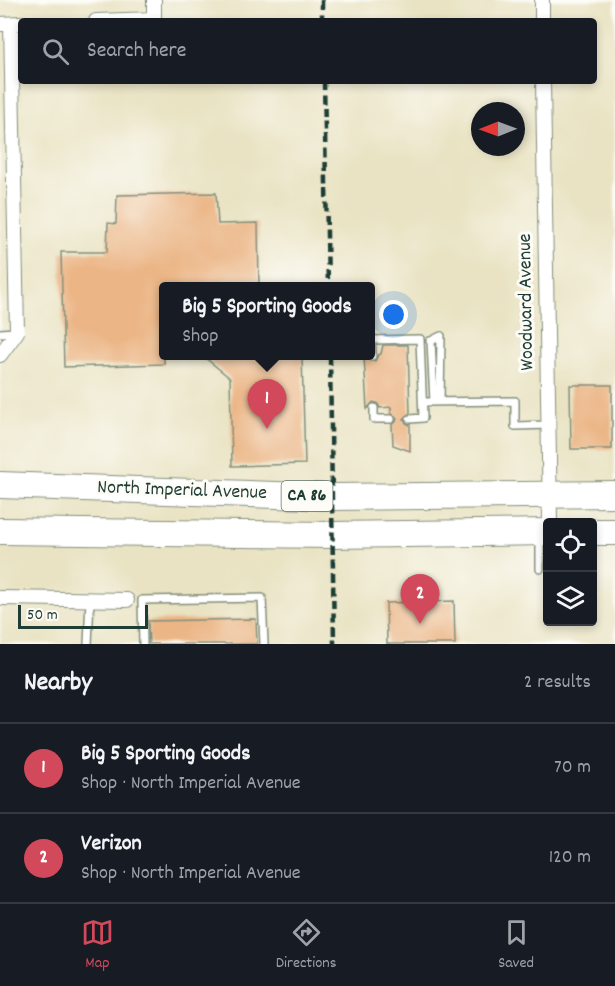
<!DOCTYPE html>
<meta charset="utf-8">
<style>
:root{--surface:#171b24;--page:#242831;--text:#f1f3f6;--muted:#9ea1a6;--line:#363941;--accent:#d1495b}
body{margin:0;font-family:Dekko,sans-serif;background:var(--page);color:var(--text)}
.controls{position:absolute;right:18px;bottom:18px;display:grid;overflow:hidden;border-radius:6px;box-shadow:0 3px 9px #0003}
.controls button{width:54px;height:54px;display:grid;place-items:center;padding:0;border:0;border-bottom:2px solid var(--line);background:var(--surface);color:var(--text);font:30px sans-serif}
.compass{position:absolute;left:471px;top:102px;width:54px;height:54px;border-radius:50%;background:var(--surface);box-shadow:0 3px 9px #0003;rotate:269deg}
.scale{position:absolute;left:18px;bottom:15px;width:130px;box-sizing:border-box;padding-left:6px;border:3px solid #1f3d34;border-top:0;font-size:16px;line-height:21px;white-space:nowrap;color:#1f3d34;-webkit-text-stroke:4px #fdfcf7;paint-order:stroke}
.you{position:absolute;left:394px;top:315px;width:21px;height:21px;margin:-15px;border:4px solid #fff;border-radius:50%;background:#1a73e8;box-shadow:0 0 0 9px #1a73e833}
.badge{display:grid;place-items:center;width:39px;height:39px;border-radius:50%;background:var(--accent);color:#fff;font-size:20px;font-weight:700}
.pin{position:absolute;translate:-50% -50px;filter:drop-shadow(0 2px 3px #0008)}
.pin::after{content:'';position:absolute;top:32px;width:21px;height:18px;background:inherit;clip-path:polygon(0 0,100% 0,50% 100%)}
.popup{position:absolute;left:159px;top:282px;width:216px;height:78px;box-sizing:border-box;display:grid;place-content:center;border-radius:6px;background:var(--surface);filter:drop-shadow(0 2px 4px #0005);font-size:20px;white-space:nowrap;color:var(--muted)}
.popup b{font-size:22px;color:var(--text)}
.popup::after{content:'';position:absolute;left:50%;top:100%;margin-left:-12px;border:12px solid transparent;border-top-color:var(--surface)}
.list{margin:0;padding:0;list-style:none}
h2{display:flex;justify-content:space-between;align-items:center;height:78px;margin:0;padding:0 24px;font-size:26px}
h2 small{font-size:20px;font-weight:400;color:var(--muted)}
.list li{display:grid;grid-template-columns:39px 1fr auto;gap:18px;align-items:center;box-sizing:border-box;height:90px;padding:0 24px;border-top:2px solid var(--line)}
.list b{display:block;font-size:22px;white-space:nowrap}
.list p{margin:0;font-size:20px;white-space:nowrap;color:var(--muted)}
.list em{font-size:20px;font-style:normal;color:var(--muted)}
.icon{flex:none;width:33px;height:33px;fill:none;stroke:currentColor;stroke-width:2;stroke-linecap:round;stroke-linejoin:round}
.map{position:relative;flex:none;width:615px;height:644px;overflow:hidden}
.search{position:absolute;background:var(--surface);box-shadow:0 3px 9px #0003;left:18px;right:18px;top:18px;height:66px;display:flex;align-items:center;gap:15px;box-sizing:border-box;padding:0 21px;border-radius:6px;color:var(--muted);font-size:22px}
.sheet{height:258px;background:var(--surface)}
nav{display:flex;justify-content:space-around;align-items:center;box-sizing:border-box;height:84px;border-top:2px solid var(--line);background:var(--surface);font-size:16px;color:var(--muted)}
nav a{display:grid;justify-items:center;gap:3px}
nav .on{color:var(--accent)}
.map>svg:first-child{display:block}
.building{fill:#ebb585}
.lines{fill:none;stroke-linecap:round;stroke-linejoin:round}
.lane-casing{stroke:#84907c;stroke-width:10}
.street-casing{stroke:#84907c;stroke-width:16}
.highway-casing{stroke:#84907c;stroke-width:28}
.lane{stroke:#fff;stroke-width:7}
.street{stroke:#fff;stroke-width:14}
.highway{stroke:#fff;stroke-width:26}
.rail{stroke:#1f3d34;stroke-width:4.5;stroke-dasharray:9 4.5;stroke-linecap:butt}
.labels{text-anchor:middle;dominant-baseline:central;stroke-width:6;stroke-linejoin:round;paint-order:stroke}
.shield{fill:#fdfcf7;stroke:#62766e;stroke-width:1.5}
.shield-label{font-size:18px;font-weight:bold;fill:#1f3d34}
.street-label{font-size:20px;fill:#1f3d34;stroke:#fdfcf7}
</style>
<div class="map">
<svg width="615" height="644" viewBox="0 0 615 644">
<rect width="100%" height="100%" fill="#fdfcf7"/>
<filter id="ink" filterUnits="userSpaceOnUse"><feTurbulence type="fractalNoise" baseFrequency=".0167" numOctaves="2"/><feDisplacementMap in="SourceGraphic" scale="12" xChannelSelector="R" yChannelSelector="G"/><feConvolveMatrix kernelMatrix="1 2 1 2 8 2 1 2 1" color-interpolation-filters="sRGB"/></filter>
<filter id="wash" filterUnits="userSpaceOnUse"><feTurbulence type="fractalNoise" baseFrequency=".008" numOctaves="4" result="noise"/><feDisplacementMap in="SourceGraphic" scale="24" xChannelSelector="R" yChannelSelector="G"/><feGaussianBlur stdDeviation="1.35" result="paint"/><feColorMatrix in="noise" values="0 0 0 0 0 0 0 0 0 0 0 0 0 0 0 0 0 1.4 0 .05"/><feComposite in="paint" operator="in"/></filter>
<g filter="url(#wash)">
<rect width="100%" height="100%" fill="#e9e3c3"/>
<g id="blocks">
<path class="building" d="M216,193L218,224L258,223L259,286H164V364L64,367L61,252H107L108,223L116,224L117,195Z
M383,345H408L410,413L404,419L406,423L410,425V451L393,445L392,424L396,422L397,418L391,413V407L380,408L377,403L373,402L367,409L364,357H366L370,361H375L378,355L381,354Z
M203,356H260V358L302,356L305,464L232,466L230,378Z
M570,385H612V449H571Z
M454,601L455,644H387L386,603Z
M256,619L257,644H149L148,621Z"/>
</g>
</g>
<g filter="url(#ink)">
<use href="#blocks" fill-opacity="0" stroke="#84907c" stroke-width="1.5"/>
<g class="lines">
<defs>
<path id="lane" d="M0,333L15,332
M430,341H431L434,402
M431,341L441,336L440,402
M372,356L371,340L420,339L423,418L410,419
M424,402L515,401V426L549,425
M374,408V419H391
M540,536V569
M88,644L90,600
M143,644L142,600L262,598L264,644"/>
<path id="street" d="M542,0V21
M96,21L154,19V0
M0,24L21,23
M543,81L550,522
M0,355L17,332L11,24
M0,598L127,600"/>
<path id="highway" d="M0,485L333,497L615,494
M0,531L332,535L548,532
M592,532H615"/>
</defs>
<use href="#lane" class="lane-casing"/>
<use href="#street" class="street-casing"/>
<use href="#highway" class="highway-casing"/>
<use href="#lane" class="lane"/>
<use href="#street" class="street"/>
<use href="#highway" class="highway"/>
<path class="rail" d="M322,0V21
M324,81L328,286
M330,356L334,644"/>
</g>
</g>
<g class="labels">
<rect class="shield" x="281.5" y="481" width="51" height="30" rx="4.5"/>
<g class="shield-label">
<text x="307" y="496">CA 86</text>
</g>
<g class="street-label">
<text transform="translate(527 302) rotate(-91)">Woodward Avenue</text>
<text transform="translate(182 491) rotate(2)">North Imperial Avenue</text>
</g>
</g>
</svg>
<div class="controls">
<button><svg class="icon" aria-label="locate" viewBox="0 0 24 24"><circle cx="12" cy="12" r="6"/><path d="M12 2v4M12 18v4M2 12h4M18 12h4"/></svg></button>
<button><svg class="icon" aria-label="layers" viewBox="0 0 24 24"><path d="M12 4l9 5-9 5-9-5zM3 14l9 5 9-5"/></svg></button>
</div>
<svg class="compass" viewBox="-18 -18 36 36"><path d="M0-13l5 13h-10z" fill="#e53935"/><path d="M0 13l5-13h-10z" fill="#9ea1a6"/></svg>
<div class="scale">50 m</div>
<div class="you"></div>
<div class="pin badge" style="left:267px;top:429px">1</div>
<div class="popup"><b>Big 5 Sporting Goods</b>Shop</div>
<div class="pin badge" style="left:420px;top:624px">2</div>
<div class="search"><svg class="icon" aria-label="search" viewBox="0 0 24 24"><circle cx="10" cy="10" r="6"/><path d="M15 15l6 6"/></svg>Search here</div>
</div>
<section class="sheet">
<h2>Nearby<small>2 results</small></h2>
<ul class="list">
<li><span class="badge">1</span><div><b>Big 5 Sporting Goods</b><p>Shop · North Imperial Avenue</p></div><em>70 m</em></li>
<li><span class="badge">2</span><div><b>Verizon</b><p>Shop · North Imperial Avenue</p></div><em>120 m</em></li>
</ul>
</section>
<nav>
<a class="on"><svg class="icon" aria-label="map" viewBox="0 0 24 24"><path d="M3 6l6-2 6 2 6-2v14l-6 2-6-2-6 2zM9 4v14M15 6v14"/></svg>Map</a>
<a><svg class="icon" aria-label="directions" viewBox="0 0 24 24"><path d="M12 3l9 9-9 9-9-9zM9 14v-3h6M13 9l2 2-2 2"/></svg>Directions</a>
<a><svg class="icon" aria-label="saved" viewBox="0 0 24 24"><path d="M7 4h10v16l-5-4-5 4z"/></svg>Saved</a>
</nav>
